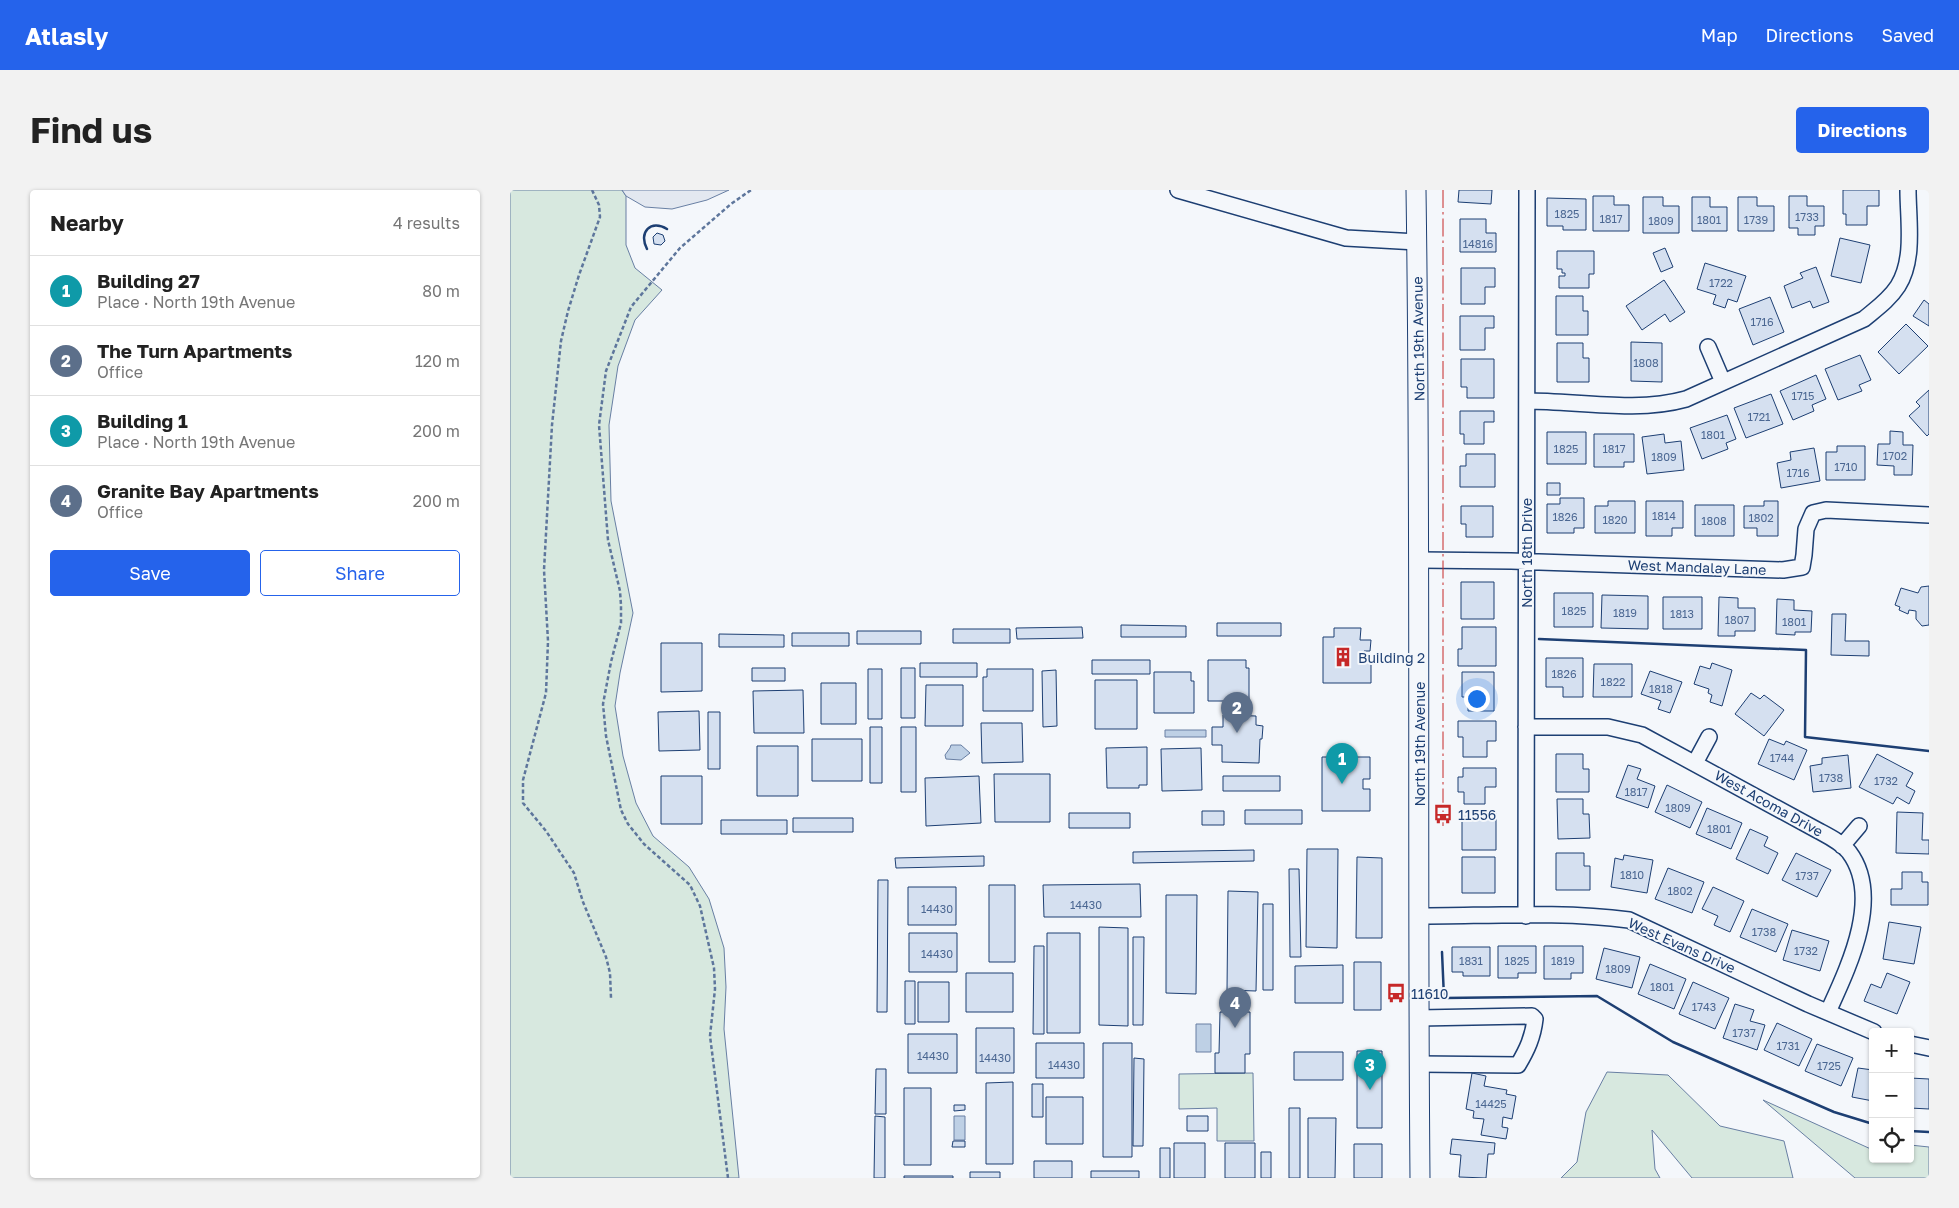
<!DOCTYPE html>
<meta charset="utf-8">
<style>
:root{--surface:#fff;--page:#f2f2f2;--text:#222;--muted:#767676;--line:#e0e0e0;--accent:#2563eb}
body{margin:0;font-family:"Golos Text",sans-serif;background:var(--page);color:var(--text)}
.controls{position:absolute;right:15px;bottom:15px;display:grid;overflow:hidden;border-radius:5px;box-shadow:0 1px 4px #0004}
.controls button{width:45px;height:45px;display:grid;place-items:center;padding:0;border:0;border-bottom:1px solid var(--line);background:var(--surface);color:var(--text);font:25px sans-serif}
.you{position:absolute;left:966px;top:508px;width:18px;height:18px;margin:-12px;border:4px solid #fff;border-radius:50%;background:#1a73e8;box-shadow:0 0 0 8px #1a73e833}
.badge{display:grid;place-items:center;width:32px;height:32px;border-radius:50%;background:var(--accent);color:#fff;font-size:16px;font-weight:700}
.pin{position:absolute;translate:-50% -41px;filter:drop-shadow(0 1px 2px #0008)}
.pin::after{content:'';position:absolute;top:26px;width:18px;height:15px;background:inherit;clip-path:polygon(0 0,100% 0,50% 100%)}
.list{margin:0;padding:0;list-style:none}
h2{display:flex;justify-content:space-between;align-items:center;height:65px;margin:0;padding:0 20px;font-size:21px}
h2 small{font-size:16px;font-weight:400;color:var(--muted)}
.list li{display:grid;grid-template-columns:32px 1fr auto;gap:15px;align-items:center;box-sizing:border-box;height:70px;padding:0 20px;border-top:1px solid var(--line)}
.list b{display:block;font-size:19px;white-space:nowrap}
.list p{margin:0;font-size:16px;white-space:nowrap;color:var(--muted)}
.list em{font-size:16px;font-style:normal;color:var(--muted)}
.actions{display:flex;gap:10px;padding:15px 20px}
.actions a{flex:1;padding:11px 0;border:1px solid var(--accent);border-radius:5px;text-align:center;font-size:18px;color:var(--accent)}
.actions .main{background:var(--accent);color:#fff}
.icon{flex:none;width:28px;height:28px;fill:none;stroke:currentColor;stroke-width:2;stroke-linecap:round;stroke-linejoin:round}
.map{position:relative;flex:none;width:1419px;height:988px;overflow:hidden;border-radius:5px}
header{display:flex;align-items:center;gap:30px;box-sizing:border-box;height:70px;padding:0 25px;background:var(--accent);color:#fff}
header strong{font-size:24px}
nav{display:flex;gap:28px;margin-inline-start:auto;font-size:18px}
.intro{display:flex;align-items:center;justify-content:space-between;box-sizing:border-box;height:120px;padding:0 30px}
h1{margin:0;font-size:35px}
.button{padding:12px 22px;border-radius:5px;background:var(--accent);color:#fff;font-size:18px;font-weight:700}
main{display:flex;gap:30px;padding:0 30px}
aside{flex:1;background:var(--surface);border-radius:5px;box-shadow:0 1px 4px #0004}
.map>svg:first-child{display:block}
.green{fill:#d7e8df;stroke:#687fa3}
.parking{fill:#e3e8f0;stroke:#687fa3}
.water{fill:#bed0e5;stroke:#687fa3}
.building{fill:#d5e0f0;stroke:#1d3f73}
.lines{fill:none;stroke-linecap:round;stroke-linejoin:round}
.minor-casing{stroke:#1d3f73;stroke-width:18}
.major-casing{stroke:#1d3f73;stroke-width:21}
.path{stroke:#5e769c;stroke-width:2.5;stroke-dasharray:4 2.5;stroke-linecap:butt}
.minor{stroke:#f4f7fb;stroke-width:15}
.major{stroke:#f4f7fb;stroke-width:19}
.wall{stroke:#1d3f73;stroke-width:2.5}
.power{stroke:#c62828;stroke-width:1;stroke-dasharray:18 4 2.5 4;stroke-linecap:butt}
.labels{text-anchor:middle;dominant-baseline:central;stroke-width:4;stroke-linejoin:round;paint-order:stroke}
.number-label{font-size:11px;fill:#4b6792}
.street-label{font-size:14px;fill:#1d3f73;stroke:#f4f7fb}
.poi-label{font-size:14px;fill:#1d3f73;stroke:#f4f7fb;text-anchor:start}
</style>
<header>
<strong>Atlasly</strong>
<nav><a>Map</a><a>Directions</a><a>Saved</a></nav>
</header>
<div class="intro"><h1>Find us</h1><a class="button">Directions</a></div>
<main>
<aside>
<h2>Nearby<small>4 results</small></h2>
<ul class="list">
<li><span class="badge" style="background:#0f9aa8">1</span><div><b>Building 27</b><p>Place · North 19th Avenue</p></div><em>80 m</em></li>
<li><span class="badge" style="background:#5c6f8a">2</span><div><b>The Turn Apartments</b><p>Office</p></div><em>120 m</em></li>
<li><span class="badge" style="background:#0f9aa8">3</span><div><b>Building 1</b><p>Place · North 19th Avenue</p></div><em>200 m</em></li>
<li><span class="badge" style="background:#5c6f8a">4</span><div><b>Granite Bay Apartments</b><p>Office</p></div><em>200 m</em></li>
</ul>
<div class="actions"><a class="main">Save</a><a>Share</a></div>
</aside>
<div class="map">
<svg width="1419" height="988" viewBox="0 0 1419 988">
<rect width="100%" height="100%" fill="#f4f7fb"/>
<path class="green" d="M0,0H112L116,6V55L125,78L152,100L125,130L108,176L99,235L101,311L123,423L110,483L105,516L113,566L126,613L143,646L179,677L199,709L214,758L216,797L214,839L229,988H0Z
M1097,882L1158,885L1210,936L1274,951L1283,988H1182L1142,940L1145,979L1150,988H1051L1067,972L1076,922Z
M743,883L744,951H707V918L669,919V884Z
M1253,910L1363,960V969H1400V955L1419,957V988H1345Z"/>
<path class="parking" d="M112,0H219L197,10L162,19L135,17L116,6Z"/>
<path class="water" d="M655,540H696V547H655Z
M441,555H451L460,563L451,570L436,569L435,565L440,558Z
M686,834H701V862H686Z
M444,926H455V950H444Z"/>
<path class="building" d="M949,0H982L981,14L948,12Z
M1333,0H1369V16H1357V35H1336V24H1333Z
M1083,6H1104V15H1119V41H1083Z
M1279,6H1297V16H1314V36H1305V45H1288V38H1279Z
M1133,7H1153V16H1169V43H1133Z
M1182,7H1200V17H1217V41H1182Z
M1228,7H1247V16H1264V41H1228Z
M1037,8L1076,9V40H1053V36H1037Z
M950,29H976V43H986V62H950Z
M147,43L153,45L155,51L151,55L144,54L143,47Z
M1330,48L1360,55L1351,93L1321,86Z
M1155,58L1163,77L1151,82L1143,63Z
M1047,61H1084V84H1079V98H1049V86H1055V83H1052V79H1047Z
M1195,73L1236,86L1227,112L1218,109L1215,118L1203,114L1206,105L1187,99Z
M1306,77L1319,112L1303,118L1300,111L1282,118L1274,96L1293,88L1290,83Z
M951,78H985V97H975V114H951Z
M1154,90L1175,122L1160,132L1155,124L1132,140L1116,116Z
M1046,106H1073V121H1078V145H1046Z
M1260,107L1274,142L1243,155L1229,119Z
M1414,110L1419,114V136L1403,126Z
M950,126H984V138H975V160H950Z
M1396,134L1418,156L1389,184L1368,162Z
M1121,152L1152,153V192L1121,191Z
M1047,153H1073V168H1079V192H1047Z
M1350,165L1361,190L1349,195L1352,201L1328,210L1315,179Z
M951,169H984V208H957V197H951Z
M1306,185L1316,209L1302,215L1304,221L1283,230L1270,201Z
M1419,200V244L1417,246L1399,226L1410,216L1406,212Z
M1261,204L1273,234L1236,248L1224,218Z
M950,221H984V232H974V254H954V244H950Z
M1217,225L1226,249L1216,253L1218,259L1192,269L1180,238Z
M1380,241L1393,242V255H1403L1402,285H1384V276L1367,275L1368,254H1380Z
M1037,242H1076V274H1037Z
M1084,244H1124V272H1114V277H1084Z
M1154,244L1155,253L1171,251L1174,280L1137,284L1132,247Z
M1327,256H1355V290H1316V262H1327Z
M1304,258L1310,291L1271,298L1267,273L1281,270L1280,262Z
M956,264H985V297H950V276H956Z
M1037,293H1050V305H1037Z
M1050,308H1074V338H1064V343H1037V314H1050Z
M1098,311H1125V343H1085V316H1098Z
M1136,311H1173V338H1162V346H1136Z
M1254,311H1268V346H1247V338H1234V316H1254Z
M1185,315H1224V346H1185Z
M951,316H983V347H956V334H951Z
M951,392H984V429H951Z
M1419,396V435L1412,436L1406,429V421L1399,420L1398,424L1389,420L1390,417L1385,415L1391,398L1408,403L1411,397Z
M1044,403H1083V437H1044Z
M1092,405L1138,406V439L1091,438Z
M1153,407H1192V439H1153Z
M1209,407L1228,408V418H1245V441H1225V446H1208Z
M1267,409L1284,410V420L1302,421L1301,442H1285V445L1266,444Z
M1322,424H1336L1335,451H1359V466L1321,465Z
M707,433H771V446H707Z
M611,435L676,436V447H611Z
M572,437L573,448L507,449L506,438Z
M952,437H986V476H948V459H952Z
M824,438H851L850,450H861L860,461H854V470H861V493H813V447H824Z
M443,439H500V453H443Z
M347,441H411V454H347Z
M282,443H339V456H282Z
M209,444L274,445V457H209Z
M151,453H192V501L151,502Z
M1036,468H1073V507H1053V497H1036Z
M582,470H640V484H582Z
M698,470H736V478H739V511H698Z
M410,473H467V487H410Z
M1202,473L1222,480L1212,516L1200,512L1202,505L1198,503L1199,499L1184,494L1190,476L1200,479Z
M1084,474H1122V507H1083Z
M242,478H275V491H242Z
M391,478H405V528H391Z
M358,479H372V529H358Z
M477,479H523V521H473V487H477Z
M546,480L547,536L533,537L532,481Z
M1140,481L1172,492L1160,523L1148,519L1151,511L1131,504Z
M644,482H681V491H684V523H644Z
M952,482H984V521H958V507H952Z
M585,490H627V539H585Z
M311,493H346V534H311Z
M416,495H453V536H415Z
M293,500L294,543H244L243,501Z
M1241,503L1250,509L1254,505L1274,520L1254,546L1225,524Z
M189,521L190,560L149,561L148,522Z
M198,522H210V579H198Z
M713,525L746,526V535L753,536L752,549H750L749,573L712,572V555H702V537H713Z
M948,531H986V551H977V567H953V547H948Z
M471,533H512L513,572L472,573Z
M360,537H372V593H360Z
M391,537H406V602H391Z
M302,549H352V591H302Z
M1259,549L1274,555L1276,551L1297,560L1284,590L1248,574Z
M247,556H288V606H247Z
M637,557V595H629V598H597L596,558Z
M691,558L692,600L652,601L651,559Z
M1046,564H1073V579H1079V602H1046Z
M1367,564L1403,583L1396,596L1405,601L1399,614L1387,607L1383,614L1349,597Z
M1338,565L1341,598L1303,602L1300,576L1312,574V568Z
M812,567H860V589H853V599H860V621H812Z
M1118,575L1131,579L1127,589L1145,596L1138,618L1106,607Z
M953,578H986V597H975V614H954V602H948V587H953Z
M484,584H540V632H485Z
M151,586H192V634H151Z
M469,586L471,633L416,636L415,588Z
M713,586H770V601H713Z
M1157,595L1192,612L1180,638L1145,622Z
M1047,609H1073V624H1079L1080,648L1048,649Z
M1197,618L1232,633L1221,659L1186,644Z
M735,620H792V634H735Z
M692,621H714V635H692Z
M952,621H986V660H952Z
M1387,622L1413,623L1412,650H1419V664L1386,663Z
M559,623H620V638H559Z
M283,628H343V642H283Z
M211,630H277V644H211Z
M1240,639L1258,647L1254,656L1268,663L1258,684L1226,669Z
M797,659H828L827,758L796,757Z
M744,660V671L623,673V662Z
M1046,663H1074V676H1080V700H1046Z
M1286,663L1321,680L1307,707L1272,690Z
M1114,665L1143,670L1137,703L1101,697L1105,668L1113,670Z
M474,666V676L386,678L385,668Z
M847,667L872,668V748H846Z
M952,667H985V703H952Z
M1158,678L1194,692L1182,723L1145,709Z
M779,679H789L791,767H780Z
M1392,682H1412V692H1418V715H1381V699H1392Z
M368,690H378L377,822H367Z
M630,694L631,727H534L533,695Z
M479,695H505V772H479Z
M398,697H446V735H398Z
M1203,697L1234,711L1220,742L1204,735L1208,726L1192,719Z
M718,701L748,702L746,801L717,800Z
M656,705H687L686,804L656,803Z
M753,714H763V800H753Z
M1242,719L1278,734L1266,762L1230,747Z
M1379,732L1411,737L1404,774L1373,769Z
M589,737L618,738V836L589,835Z
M1282,740L1319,751L1310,781L1273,770Z
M399,743H447V782H399Z
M537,743H570V843H537Z
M623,747H634L633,835H623Z
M524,756H534V844H523Z
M988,756H1026V783H1008V788H988Z
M1034,756H1073V783H1061V789H1034Z
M942,757H980V786H953V782H942Z
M1094,758L1130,767L1122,798L1086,789Z
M844,772H871V820H844Z
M1140,774L1176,789L1164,819L1128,804Z
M833,775V813H785V776Z
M456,783H503V822H456Z
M1377,783L1400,792L1387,824L1354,811L1361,794L1371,798Z
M395,791H405V834H395Z
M408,792H439V832H408Z
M1183,792L1219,808L1205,839L1169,824Z
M717,807H734V822H740V864H735V883H705V863H709L710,822H717Z
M1225,814L1244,820L1240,831L1255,835L1247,860L1213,848Z
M1267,833L1302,849L1289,876L1254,860Z
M466,838H504V883H466Z
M398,844H447V883H398Z
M526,853H574V888H526Z
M593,853H622V967H593Z
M1307,854L1343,868L1331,896L1295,881Z
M847,861H872V938H847Z
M784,862H833V890H784Z
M624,868L634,869L633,956H623Z
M1348,878L1363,880V911L1342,907Z
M366,879H376V924H365Z
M962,883L976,886L974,896L997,900L996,904L1006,906L1002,929L993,927L992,937L998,938L996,949L971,945L974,929L963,928L964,921L956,919Z
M1400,888L1419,889V919L1400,918Z
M503,892V974H476V893Z
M522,894H533V927H522Z
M394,898H421V975H394Z
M536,907H573V954H536Z
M444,915H455V920L444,921Z
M779,918H790V988H779Z
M365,926L375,927V988H364Z
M677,926H698V941H677Z
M798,928H826L825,988H798Z
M942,949L985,953L984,964H978L976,988L949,987L951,965L940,964Z
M443,951H455V957H442Z
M664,953H695V988H664Z
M715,953H745V988H715Z
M844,954H872V988H844Z
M650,958H660V988H650Z
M751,962H761V988H751Z
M524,971H562V988H524Z
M581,981H629V988H581Z
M460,982H490V988H460Z
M394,986H443V988H394Z"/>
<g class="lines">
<defs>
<path id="minor" d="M668,0L836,48L907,52
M1198,157L1213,192
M1017,211C1068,211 1126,223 1176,209L1354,129C1366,119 1379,110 1388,96C1405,69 1398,30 1398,0
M910,370L1001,371L1273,380L1292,377L1294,365L1296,339L1303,323L1316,320L1419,325
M1016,537H1098L1132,545L1307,640C1318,646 1331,652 1339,662C1373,707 1338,778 1318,822
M1185,573L1199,547
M1332,656L1349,636
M908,726C978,726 1050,721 1119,730L1298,814L1364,842
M1016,726L1017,0
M909,828L1022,826L1025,829C1023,847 1017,860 1008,875L909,874
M1400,854L1419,858"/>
<path id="major" d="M906,0C911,329 907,659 910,988"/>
</defs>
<use href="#minor" class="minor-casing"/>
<use href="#major" class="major-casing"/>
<path class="path" d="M82,0L89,15L90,27L69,85L58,121L51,151L42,235L34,380L38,451L36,503L13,590V613L36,641L64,683L73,712L96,767L100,783L101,808
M218,988L200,846L205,799L204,778L190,716L180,695L134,654L118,634L111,620L96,546L93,514L101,472L111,433V415L110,401L98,350L89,235L96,181L121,117L170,58L221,14L241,0"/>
<use href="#minor" class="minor"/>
<use href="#major" class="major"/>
<path class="wall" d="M137,59C128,42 141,29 157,39
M1029,449L1296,460L1295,547L1419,561
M932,762L934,808L1087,806L1163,852L1324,922L1363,934
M1400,941L1419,942"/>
<path class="power" d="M933,0V636"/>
</g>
<defs>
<symbol id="building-bare" viewBox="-9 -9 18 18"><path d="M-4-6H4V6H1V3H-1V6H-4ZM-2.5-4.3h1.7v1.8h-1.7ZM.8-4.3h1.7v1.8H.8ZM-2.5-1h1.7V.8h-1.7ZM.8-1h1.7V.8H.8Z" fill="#c62828" stroke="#f4f7fb" stroke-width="2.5" paint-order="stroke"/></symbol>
<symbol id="bus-bare" viewBox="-9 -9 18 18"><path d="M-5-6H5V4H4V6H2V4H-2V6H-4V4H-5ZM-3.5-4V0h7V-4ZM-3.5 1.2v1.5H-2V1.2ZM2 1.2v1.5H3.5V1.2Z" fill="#c62828" stroke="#f4f7fb" stroke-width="2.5" paint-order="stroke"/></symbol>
</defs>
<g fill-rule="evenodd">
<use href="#building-bare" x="819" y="453" width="28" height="28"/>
<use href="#bus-bare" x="919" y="610" width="28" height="28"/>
<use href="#bus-bare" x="872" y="789" width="28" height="28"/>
</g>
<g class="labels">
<g class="number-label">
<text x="1057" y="23">1825</text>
<text x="1297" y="26">1733</text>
<text x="1101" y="28">1817</text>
<text x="1199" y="29">1801</text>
<text x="1246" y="29">1739</text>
<text x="1151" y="30">1809</text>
<text x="968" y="53">14816</text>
<text x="1211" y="92">1722</text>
<text x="1252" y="131">1716</text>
<text x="1136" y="172">1808</text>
<text x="1293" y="205">1715</text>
<text x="1249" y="226">1721</text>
<text x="1203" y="244">1801</text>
<text x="1056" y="258">1825</text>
<text x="1104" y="258">1817</text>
<text x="1385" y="265">1702</text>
<text x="1154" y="266">1809</text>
<text x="1336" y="276">1710</text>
<text x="1288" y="282">1716</text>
<text x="1154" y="325">1814</text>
<text x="1055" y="326">1826</text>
<text x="1251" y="327">1802</text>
<text x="1105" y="329">1820</text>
<text x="1204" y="330">1808</text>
<text x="1064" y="420">1825</text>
<text x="1115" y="422">1819</text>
<text x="1172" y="423">1813</text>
<text x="1227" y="429">1807</text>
<text x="1284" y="431">1801</text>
<text x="1054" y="483">1826</text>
<text x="1103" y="491">1822</text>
<text x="1151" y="498">1818</text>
<text x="1272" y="567">1744</text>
<text x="1321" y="587">1738</text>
<text x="1376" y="590">1732</text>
<text x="1126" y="601">1817</text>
<text x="1168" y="617">1809</text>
<text x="1209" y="638">1801</text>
<text x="1122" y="684">1810</text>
<text x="1297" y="685">1737</text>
<text x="1170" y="700">1802</text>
<text x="576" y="714">14430</text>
<text x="427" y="718">14430</text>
<text x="1254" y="741">1738</text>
<text x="1296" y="760">1732</text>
<text x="427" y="763">14430</text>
<text x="961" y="770">1831</text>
<text x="1007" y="770">1825</text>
<text x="1053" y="770">1819</text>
<text x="1108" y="778">1809</text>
<text x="1152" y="796">1801</text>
<text x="1194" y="816">1743</text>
<text x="1234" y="842">1737</text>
<text x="1278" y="855">1731</text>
<text x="423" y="865">14430</text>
<text x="485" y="867">14430</text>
<text x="554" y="874">14430</text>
<text x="1319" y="875">1725</text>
<text x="981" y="913">14425</text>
</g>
<g class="street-label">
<text transform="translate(908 149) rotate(-91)">North 19th Avenue</text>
<text transform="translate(1016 363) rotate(-90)">North 18th Drive</text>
<text transform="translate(1187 377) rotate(2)">West Mandalay Lane</text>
<text transform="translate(909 554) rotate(-90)">North 19th Avenue</text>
<text transform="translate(1259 613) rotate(29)">West Acoma Drive</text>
<text transform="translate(1172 755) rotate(24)">West Evans Drive</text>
</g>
<g class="poi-label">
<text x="848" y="467">Building 2</text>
<text x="948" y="624">11556</text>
<text x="901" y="803">11610</text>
</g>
</g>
</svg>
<div class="controls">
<button>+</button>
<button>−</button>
<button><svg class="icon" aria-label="locate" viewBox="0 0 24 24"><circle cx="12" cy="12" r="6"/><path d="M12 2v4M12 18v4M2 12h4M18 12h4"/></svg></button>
</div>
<div class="you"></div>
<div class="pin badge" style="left:832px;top:594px;background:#0f9aa8">1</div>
<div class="pin badge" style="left:727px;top:543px;background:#5c6f8a">2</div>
<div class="pin badge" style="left:860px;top:900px;background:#0f9aa8">3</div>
<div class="pin badge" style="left:725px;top:838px;background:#5c6f8a">4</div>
</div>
</main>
